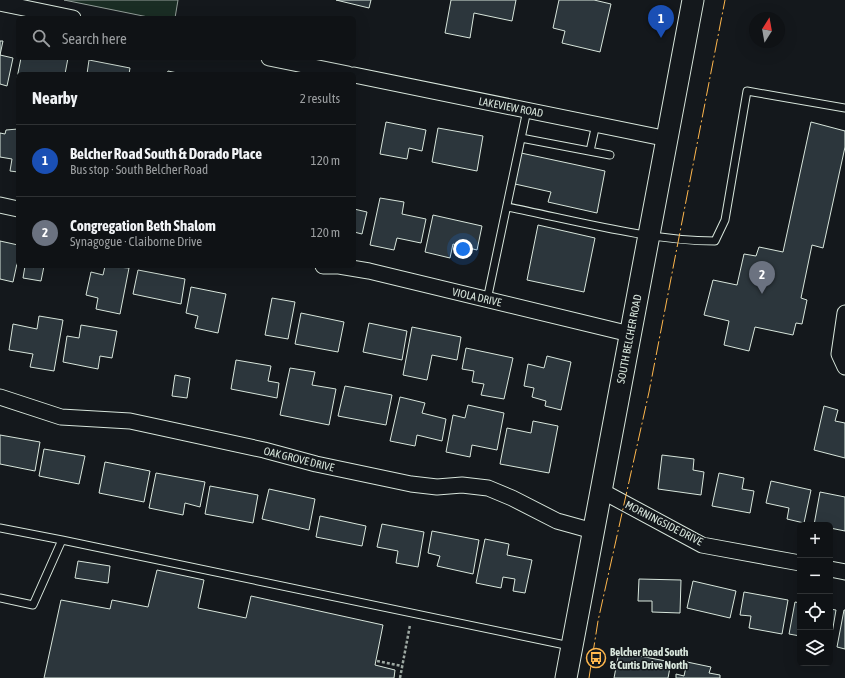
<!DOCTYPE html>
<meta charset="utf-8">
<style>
:root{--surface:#0f1215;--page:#1d2022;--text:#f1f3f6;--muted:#9b9ea0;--line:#2f3234;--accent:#8c9099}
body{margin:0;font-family:"Asap Condensed",sans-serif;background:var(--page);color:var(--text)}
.controls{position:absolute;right:12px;bottom:12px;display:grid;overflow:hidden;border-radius:6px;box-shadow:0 4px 16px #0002}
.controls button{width:36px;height:36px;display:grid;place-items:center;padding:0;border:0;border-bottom:1px solid var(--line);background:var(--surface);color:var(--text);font:20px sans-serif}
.compass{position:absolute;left:749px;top:12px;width:36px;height:36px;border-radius:50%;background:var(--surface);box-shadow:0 4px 16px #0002;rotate:11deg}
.you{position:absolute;left:463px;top:249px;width:14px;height:14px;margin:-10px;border:3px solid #fff;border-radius:50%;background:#1a73e8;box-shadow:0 0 0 6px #1a73e833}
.badge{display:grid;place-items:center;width:26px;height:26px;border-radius:50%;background:var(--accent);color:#fff;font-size:13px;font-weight:700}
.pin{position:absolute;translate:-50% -33px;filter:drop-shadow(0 1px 2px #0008)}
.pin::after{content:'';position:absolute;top:21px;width:14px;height:12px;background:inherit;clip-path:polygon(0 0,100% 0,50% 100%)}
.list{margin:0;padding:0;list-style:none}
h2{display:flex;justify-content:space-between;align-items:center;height:52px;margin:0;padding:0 16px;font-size:17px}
h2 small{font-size:13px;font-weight:400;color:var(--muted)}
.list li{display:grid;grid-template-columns:26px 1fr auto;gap:12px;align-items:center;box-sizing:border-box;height:72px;padding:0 16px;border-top:1px solid var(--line)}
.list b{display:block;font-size:15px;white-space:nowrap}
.list p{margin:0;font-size:13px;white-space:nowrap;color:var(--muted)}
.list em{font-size:13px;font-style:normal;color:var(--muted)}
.icon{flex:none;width:22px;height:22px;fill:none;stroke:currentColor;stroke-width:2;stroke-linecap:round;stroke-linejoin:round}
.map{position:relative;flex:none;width:845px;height:678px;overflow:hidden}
.search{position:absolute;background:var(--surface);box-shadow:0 4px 16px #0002;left:16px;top:16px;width:340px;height:44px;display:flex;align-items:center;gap:10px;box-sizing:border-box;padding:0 14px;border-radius:6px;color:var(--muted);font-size:15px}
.panel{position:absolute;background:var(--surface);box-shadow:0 4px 16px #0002;left:16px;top:72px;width:340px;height:196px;border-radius:6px}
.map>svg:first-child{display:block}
.green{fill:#1a2d24;stroke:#939e99}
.building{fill:#2c363c;stroke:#d8e6dc}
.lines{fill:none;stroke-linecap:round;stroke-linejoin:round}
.service-casing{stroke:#d8e6dc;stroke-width:9}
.minor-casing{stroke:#d8e6dc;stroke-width:17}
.secondary-casing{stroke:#d8e6dc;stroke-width:23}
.path{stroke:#9da8a2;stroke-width:2.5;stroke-dasharray:3 2;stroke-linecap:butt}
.service{stroke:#14181c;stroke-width:7}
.minor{stroke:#14181c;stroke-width:15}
.secondary{stroke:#14181c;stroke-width:21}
.power{stroke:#ffb74d;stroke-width:1;stroke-dasharray:14 3 2 3;stroke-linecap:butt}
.labels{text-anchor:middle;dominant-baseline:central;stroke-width:3;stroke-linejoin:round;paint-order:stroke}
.street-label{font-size:11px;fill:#d8e6dc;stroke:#14181c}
.poi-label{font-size:11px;font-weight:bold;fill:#d8e6dc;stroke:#14181c;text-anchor:start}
</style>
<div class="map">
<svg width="845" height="678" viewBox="0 0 845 678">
<rect width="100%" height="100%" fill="#14181c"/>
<path class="green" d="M64,0H178L175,18H153Z"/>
<path class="building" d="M336,0H371L369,8Z
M451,0H516L512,21L474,13L470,38L445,33Z
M559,0H594L611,4L600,52L562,43L565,31L553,28Z
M0,41H3L0,55L13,58L7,86L0,84Z
M21,58H68L65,74H18V78H17Z
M89,60L130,68L129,74H87Z
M168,71L182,74H167Z
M386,122L426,130L422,151L409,148L407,159L380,154Z
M811,122L845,131V147L823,248L812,245L801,298L807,300L802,324L796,323L793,335L755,327L749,351L724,345L729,321L704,315L713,280L737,285L744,254L756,256L759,247L783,252Z
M438,128L483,136L477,171L432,162Z
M6,130L18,129V172L10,171L12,159L0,157V133L5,134Z
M521,153L605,171L597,213L548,202L551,192L515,184Z
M380,198L404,202L402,214L426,219L421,243L397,238L394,250L370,245Z
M354,209L367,212L362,234L354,232Z
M433,215L482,226L477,250L453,244L450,258L425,252Z
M538,225L595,238L584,292L527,280Z
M0,241L18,245V259L13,282L0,279Z
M25,266H44L41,281L23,278Z
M105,266L129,268L120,314L96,309L98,298L86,295L91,272L103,275Z
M138,270L185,279L181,304L133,294Z
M191,287L226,294L218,333L195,328L198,316L186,313Z
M272,298L295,302L288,339L265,335Z
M301,313L344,322L338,352L295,344Z
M39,316L63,320L54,371L30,367L33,354L9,350L13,324L37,329Z
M369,323L407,331L402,360L363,352Z
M81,325L117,331L112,358L100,356L98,369L63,362L67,336L79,338Z
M412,327L461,337L457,360L432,355L427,380L403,375Z
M466,348L513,358L504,399L481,395L484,384L472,382L474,371L462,369Z
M547,356L571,362L561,410L545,406L546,401L532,397L534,388L524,386L528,364L544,368Z
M236,360L271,366L268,381L279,383L277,398L231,389Z
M290,368L315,372L312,385L336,389L329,425L280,415Z
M175,375L190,378L187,398L172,396Z
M345,386L392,395L386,425L338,416Z
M400,397L425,403L422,413L446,419L442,441L417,435L415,446L390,441Z
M468,405L504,413L497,450L472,445L470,457L446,452L453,415L465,418Z
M824,406L838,410L835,421L845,423V458L814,450Z
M533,421L558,426L549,473L500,464L507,428L531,433Z
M0,435L40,442L35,471L0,464Z
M44,449L85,456L79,484L39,476Z
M662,455L694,459L693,470L704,472L701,495L658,489Z
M105,462L150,471L144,502L99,493Z
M156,473L205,482L200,507L185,503L183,515L149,508Z
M719,473L744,478L742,489L754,491L750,513L712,506Z
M771,481L811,490L804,523L787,519L789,508L766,503Z
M210,486L258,495L253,523L205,514Z
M269,489L315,499L309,530L262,519Z
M820,492L845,497V531L830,528V525H814Z
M320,516L366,526L362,546L316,537Z
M382,524L424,532L418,567L396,563L398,551L377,547Z
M432,531L479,540L473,574L437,566L440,556L428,553Z
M485,539L509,544L507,555L532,560L525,593L513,591L515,579L503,577L501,588L476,583Z
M78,561L110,566L108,583L75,578Z
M157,570L204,580L198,608L246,618L251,596L383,625L375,665L395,670L394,678H44L61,600L110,609L112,600L148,607Z
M639,579L681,580L680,613L652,612V601H638Z
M693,581L736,591L730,618L687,608Z
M744,592L788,600L782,634L749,628L751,616L740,615Z
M795,602L800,603V636L789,634Z
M830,609L836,610L830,645Z
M844,610H845V649L837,647Z
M619,652L671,662L668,678H614Z
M687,662L711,667L709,673L720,675V678H676V674L684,676Z"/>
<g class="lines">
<defs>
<path id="service" d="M521,138L610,155
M590,151L596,124
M507,207C573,220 649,241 715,241L725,220L747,91L845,108
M487,300L527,110
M0,528L62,540
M0,598L33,605L62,540L570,646"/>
<path id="minor" d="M0,3L73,18
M269,58L348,74
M354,75L668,139
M0,205L18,209
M323,266H339L369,271L630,334
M845,313L839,354L845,367
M0,397L61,417L130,421L264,450L316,464L411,484L437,487L462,485L488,488L512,498L557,521L593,531
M600,490L702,545L800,563
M830,569L845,572"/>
<path id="secondary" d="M566,678L693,0"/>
</defs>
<use href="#service" class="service-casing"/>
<use href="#minor" class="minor-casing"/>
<use href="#secondary" class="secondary-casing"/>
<path class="path" d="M377,661L402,666
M400,678L410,625"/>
<use href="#service" class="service"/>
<use href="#minor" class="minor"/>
<use href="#secondary" class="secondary"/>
<path class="power" d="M589,678L598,621L649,392L725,0"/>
</g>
<defs>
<symbol id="bus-ring" viewBox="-11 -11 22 22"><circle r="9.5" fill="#14181c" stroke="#ffb74d" stroke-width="1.5"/><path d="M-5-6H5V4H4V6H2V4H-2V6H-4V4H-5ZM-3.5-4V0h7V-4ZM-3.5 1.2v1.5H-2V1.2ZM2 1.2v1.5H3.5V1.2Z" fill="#ffb74d"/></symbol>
</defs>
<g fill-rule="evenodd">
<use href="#bus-ring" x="585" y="647" width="22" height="22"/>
</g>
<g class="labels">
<g class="street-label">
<text transform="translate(511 107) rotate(11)">LAKEVIEW ROAD</text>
<text transform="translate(477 297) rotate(13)">VIOLA DRIVE</text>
<text transform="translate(629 339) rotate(-79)">SOUTH BELCHER ROAD</text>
<text transform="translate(299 459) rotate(14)">OAK GROVE DRIVE</text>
<text transform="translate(664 523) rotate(27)">MORNINGSIDE DRIVE</text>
</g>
<g class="poi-label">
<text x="610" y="652">Belcher Road South<tspan x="610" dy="13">&amp; Curtis Drive North</tspan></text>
</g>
</g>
</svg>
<div class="controls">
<button>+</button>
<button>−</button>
<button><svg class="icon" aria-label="locate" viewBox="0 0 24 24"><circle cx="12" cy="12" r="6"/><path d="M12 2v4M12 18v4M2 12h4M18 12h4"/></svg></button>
<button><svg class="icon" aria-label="layers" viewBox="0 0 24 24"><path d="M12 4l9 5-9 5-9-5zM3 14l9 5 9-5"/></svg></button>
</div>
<svg class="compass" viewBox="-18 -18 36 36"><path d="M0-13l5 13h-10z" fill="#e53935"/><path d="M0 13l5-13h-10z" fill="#9b9ea0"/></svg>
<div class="you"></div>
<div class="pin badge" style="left:661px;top:38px;background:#1a4fb4">1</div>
<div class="pin badge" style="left:762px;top:294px;background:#6b7280">2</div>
<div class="search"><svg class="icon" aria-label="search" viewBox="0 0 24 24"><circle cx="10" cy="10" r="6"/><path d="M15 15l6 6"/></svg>Search here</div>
<section class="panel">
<h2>Nearby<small>2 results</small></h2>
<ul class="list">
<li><span class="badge" style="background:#1a4fb4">1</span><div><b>Belcher Road South &amp; Dorado Place</b><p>Bus stop · South Belcher Road</p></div><em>120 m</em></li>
<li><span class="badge" style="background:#6b7280">2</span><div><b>Congregation Beth Shalom</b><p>Synagogue · Claiborne Drive</p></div><em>120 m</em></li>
</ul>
</section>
</div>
